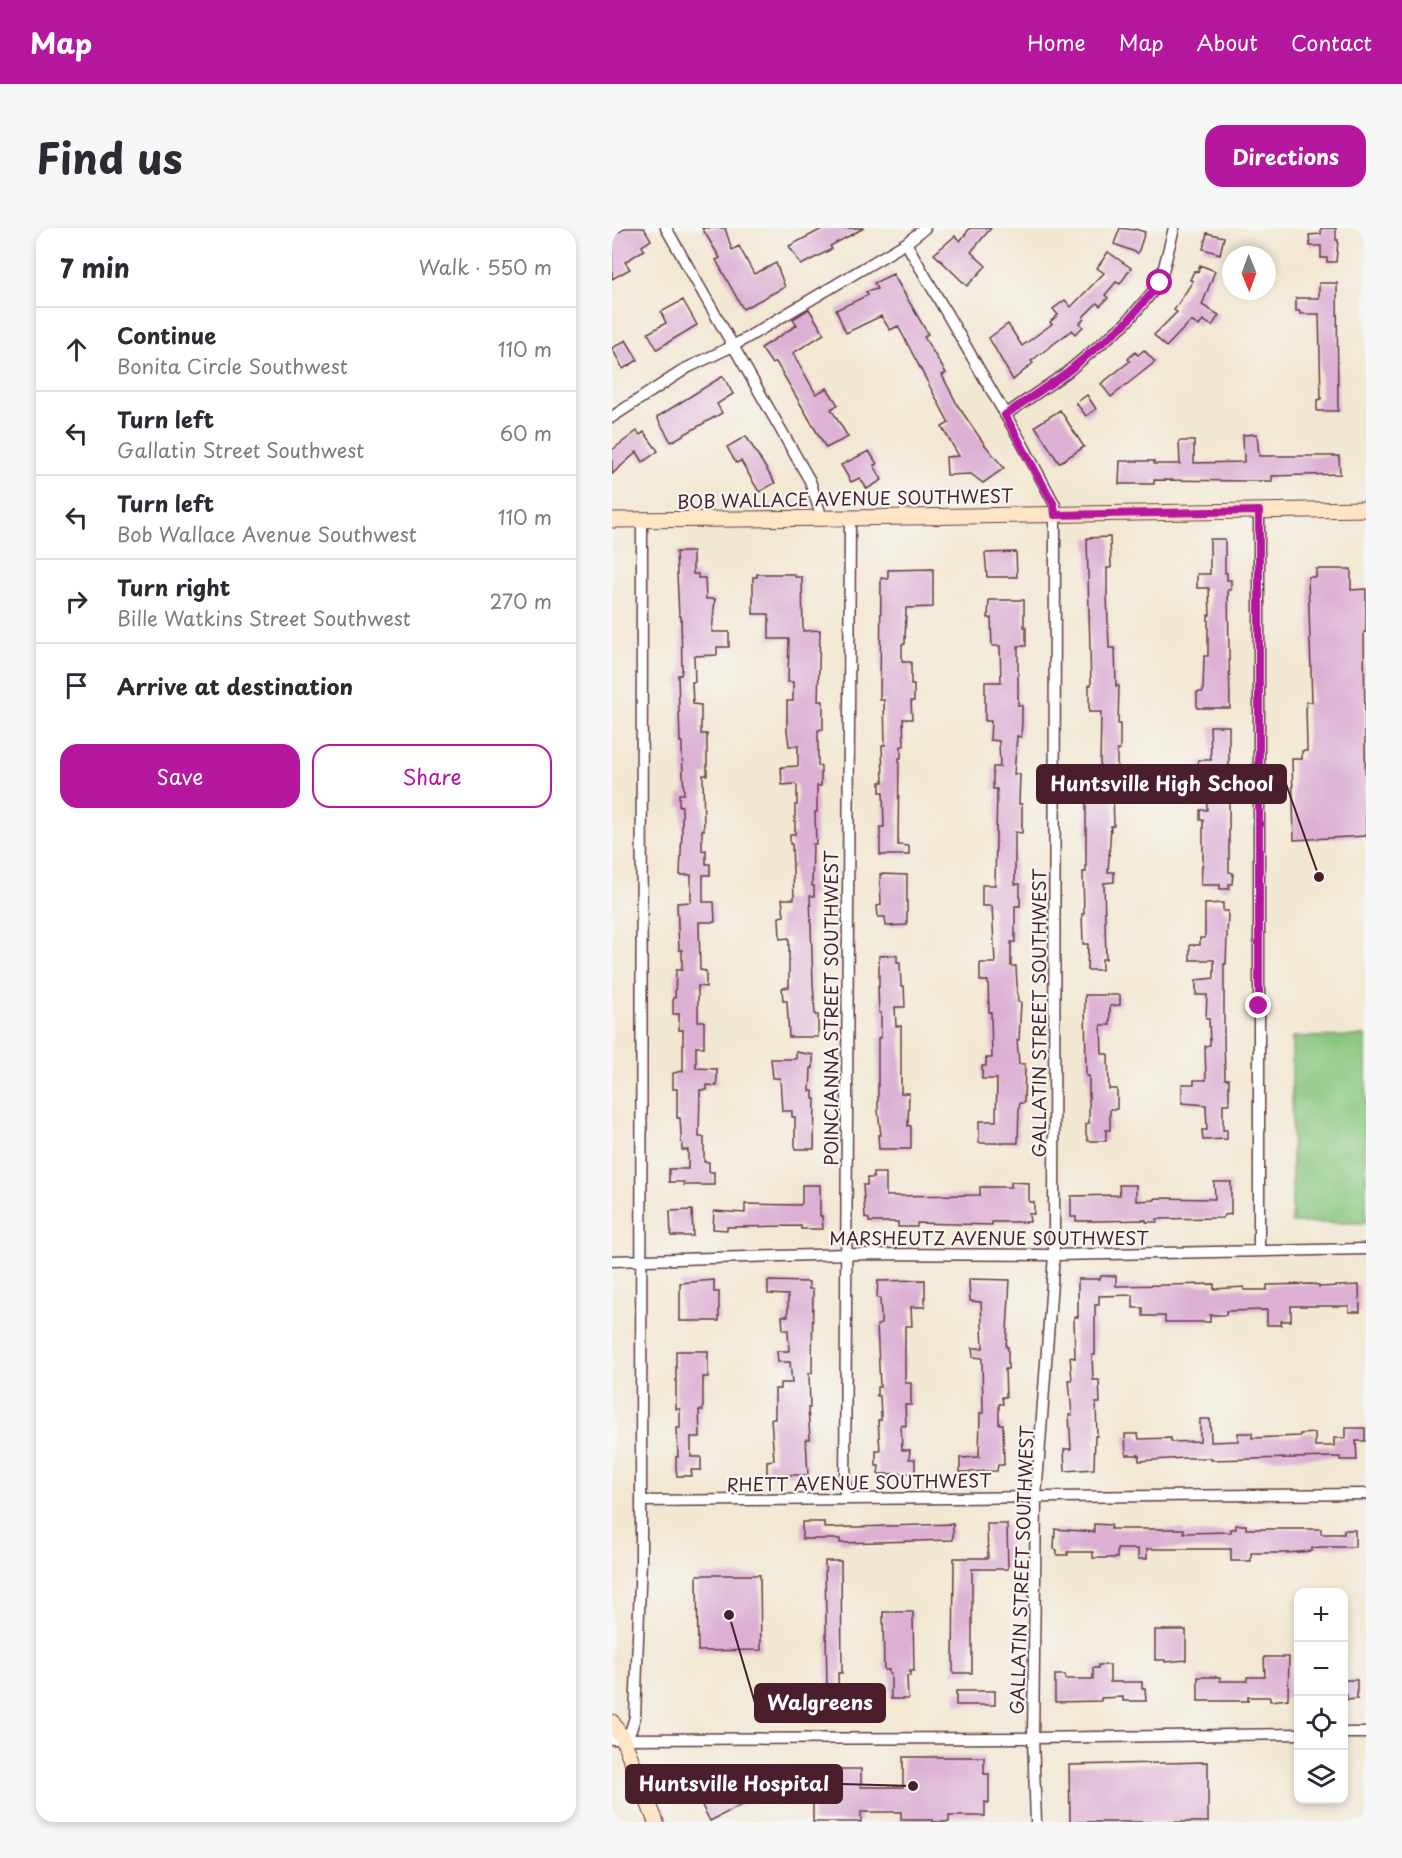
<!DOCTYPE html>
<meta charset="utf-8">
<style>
:root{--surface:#fff;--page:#f7f7f7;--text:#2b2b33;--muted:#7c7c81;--line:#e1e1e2;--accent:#b5179e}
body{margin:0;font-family:"Playpen Sans",sans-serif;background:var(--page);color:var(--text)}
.controls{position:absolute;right:18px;bottom:18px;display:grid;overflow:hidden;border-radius:12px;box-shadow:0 3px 9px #0003}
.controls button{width:54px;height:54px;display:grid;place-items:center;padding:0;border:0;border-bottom:2px solid var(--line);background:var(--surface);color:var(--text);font:30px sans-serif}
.compass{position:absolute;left:610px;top:18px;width:54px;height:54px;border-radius:50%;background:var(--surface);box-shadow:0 3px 9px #0003;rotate:179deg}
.stop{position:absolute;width:18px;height:18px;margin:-14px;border:4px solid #b5179e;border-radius:50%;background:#fff}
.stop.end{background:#b5179e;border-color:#fff;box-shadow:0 2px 6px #0008}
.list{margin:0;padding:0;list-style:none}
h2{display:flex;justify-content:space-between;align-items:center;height:78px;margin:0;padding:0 24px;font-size:26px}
h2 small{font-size:20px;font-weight:400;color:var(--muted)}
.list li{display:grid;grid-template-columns:39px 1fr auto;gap:18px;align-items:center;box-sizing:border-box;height:84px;padding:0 24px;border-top:2px solid var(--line)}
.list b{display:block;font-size:22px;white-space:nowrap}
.list p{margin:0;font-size:20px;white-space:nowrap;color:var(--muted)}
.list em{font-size:20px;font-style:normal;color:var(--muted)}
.actions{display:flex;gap:12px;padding:18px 24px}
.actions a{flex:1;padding:14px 0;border:2px solid var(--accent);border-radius:18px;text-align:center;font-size:21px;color:var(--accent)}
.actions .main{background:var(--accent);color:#fff}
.icon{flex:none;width:33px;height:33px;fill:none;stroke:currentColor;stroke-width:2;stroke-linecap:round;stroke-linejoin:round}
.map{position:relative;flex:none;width:754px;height:1594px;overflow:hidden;border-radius:18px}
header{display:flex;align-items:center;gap:36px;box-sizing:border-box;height:84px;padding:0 30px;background:var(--accent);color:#fff}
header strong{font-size:28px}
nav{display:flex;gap:33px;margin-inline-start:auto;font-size:21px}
.intro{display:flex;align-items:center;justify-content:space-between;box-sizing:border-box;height:144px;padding:0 36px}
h1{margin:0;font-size:42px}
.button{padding:15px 27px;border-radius:18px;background:var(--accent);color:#fff;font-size:21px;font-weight:700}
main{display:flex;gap:36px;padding:0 36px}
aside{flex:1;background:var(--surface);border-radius:18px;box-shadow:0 3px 9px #0003}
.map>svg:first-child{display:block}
.green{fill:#86c57c;stroke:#687254;stroke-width:1.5}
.building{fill:#dcafd3}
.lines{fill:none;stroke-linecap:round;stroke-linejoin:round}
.street-casing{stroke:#633d44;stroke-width:13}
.secondary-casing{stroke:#633d44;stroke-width:17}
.street{stroke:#fff;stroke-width:10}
.secondary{stroke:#fde5c5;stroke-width:15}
.route{stroke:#b5179e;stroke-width:8}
.labels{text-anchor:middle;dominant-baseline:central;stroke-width:4.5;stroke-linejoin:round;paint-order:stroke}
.street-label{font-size:18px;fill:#4a1f2b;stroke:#f6f6f2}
.leader{fill:none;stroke:#4a1f2b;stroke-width:2}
.callout-dot{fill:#4a1f2b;stroke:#f6f6f2;stroke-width:2}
.callout{fill:#4a1f2b;stroke:#4a1f2b;stroke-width:2}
.callout-label{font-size:20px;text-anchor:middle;font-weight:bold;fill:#fff}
</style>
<header>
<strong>Map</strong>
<nav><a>Home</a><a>Map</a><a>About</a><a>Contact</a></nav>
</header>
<div class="intro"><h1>Find us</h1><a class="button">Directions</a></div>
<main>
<aside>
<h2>7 min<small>Walk · 550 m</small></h2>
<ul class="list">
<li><svg class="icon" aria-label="ahead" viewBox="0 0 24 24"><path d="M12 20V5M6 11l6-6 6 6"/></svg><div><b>Continue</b><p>Bonita Circle Southwest</p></div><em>110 m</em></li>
<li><svg class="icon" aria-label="left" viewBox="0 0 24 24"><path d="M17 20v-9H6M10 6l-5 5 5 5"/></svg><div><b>Turn left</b><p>Gallatin Street Southwest</p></div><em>60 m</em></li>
<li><svg class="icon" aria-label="left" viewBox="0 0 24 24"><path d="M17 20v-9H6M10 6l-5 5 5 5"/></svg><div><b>Turn left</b><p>Bob Wallace Avenue Southwest</p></div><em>110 m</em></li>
<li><svg class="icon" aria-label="right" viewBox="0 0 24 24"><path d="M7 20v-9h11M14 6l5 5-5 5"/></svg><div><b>Turn right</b><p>Bille Watkins Street Southwest</p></div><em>270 m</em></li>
<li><svg class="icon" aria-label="arrive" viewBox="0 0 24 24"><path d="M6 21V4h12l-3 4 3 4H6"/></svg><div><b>Arrive at destination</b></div></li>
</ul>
<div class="actions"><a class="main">Save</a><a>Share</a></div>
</aside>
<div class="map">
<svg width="754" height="1594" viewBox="0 0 754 1594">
<rect width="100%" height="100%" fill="#f6f6f2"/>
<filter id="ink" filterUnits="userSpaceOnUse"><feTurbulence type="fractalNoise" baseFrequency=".0167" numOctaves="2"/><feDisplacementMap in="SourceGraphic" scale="12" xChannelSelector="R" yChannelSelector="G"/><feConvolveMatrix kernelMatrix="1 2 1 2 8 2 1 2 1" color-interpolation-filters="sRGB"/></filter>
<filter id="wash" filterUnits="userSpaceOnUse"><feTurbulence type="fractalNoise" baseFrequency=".008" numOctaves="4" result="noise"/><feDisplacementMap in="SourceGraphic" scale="24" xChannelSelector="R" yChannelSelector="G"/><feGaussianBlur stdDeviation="1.35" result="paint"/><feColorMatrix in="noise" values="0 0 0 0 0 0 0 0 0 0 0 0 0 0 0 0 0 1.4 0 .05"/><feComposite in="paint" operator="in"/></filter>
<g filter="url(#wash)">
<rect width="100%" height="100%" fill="#f2e7d2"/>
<path class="green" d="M754,808V995H680V809Z"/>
<g id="blocks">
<path class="building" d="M13,0H32L39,12L30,18L32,22L13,34L18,41L0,51V8Z
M90,0H113L120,22L127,18L142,46L164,35L173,59L131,81L104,32L108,30Z
M212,0H252L218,18L220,21L189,37L177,18Z
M358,0H379L359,24L374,38L355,58L322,26L343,8L348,13Z
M508,0L522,2L523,1L533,4L526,25L502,16Z
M709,0H724V12H726L724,34H715V30H709V18H698L697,7L709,6Z
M595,5L612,9L608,26L591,21Z
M496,24L519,40L508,56L504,54L493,67L496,70L488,78L485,75L471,89L472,91L468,95L471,99L463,106L460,102L419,133L421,135L401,152L377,110L396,96L410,118L440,96L438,94L446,87L441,81L453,72L459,79L492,45L485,40Z
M588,37L603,43L590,77L607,87L600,98L591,92L587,98L579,93L554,119L542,107L565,84L562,82L581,53L578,52L582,43L586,44Z
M281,46L316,106L312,109L334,145L330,147L346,178L373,217L392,240L371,255L359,246L335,247L334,229L347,228L330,199L337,195L286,98L278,102L269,88L234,105L224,82L256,67L254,64L265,61L262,55Z
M707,55H725L726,183H705V172L709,171L707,86H688V83H684V70H707Z
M71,72L85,97L45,121L36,105L54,95L49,84Z
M197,81L212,106L181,125L204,166L215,160L226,177L219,181L236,209L214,220L164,134L160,136L149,120L185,97L181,91Z
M14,112L26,132L11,141L0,120Z
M532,122L543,134L499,169L489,156L518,133L516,131L523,124L526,127Z
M111,148L121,166L105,176L110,185L59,214L45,189Z
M475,167L484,181L474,188L464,175Z
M448,182L472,219L447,235L423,198Z
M25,203L28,207L32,204L46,223L31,234L25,224L0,246V222Z
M645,206L647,228H727L728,246L660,248V253H633L542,252V256H507L508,233H542V236H568L567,213H582V235L632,234L631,207Z
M134,208L163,255L147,264L129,233L124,235L115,219Z
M257,223L265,236L262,237L270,252L255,261L248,250L239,254L229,237Z
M498,309L499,340H495V368L497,420H503L504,458H507L506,496H508V522H505V565H501L502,598H499L496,644H502V654L492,655L494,731H490V742H475L476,716H471L470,686H472L471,644H474V540H488L489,484H477V457H479L475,310Z
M598,311H613V345H615V352H619V362H616L618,480H585V464H591L592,428H596V387H598L597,360H585V346H598Z
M64,324H81V346H86V350H93L94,371H103L100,404H117V419H105V427L82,428L83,454H80L81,476L89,477V506H95V547H91L92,602H90V623L94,622V636H98V647H91V674H102L103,694H87L88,742L94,743V759L86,758V793H92V819H84V840L105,841V858L95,857V862H88L87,909H92V934H97V944H102V957H72V954H57V941H76V922H70L68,890H65V861H61V845L71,843V802H67V786H61V770H63L64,742H70V722H67L65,675L79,674V647H68L70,603V578H67V566H72L70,525V514H68L66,447H69L70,442L69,388H67Z
M404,324L405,349H375L373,325Z
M321,341V379L294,380L293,416H290V434H299V457H302V473H299L300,491H291L292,518H289V530H287L286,617L297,618V627H268V599H272L271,564H268V554H271L270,517H273L272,472H268L269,350L276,351V342Z
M704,341H739V362L754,361V404H752L754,608L682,612L680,531H690V523H695L694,474H700L696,349H704Z
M145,346H183V349H190L191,403L208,402L206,473H211V501L206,502V538H209V558H205V584H203L204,616H201L200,658H202V668H198L201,755L203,787H206V809H177L175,773H171L170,760L177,759V710L168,711L167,689L172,688L170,671H182L180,616H178V606H183V577H185V558L183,556L170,557L169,539L186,538V518H177L175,502V473H181V454H176L177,411H157V386H141V349H145Z
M377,372H412V399H414V418H406V477H410V493L409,509L405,508L402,546H408L407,576H410V605L403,604V656H408V678H403V714H399V738H404L406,774H409L407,812H405L407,836H413L412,875H408L407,881L406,915H367V893H384L385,851H370V838H374V830H380L379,784H377L376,753H368V735H383L380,678H370V657H383L385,561H381V539H388L387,513L378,512L379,493H373V454H389L388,418H380L379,390H376Z
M598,498H617V549H613V569L617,568V644L621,645L620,656H617V661H608V657H589L590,637H591V592H588V582H595L594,556H586V532H599Z
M268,646L295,647V697L274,698L273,689H266L265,678L269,677Z
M611,675V683H616L614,736H612V809L613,851H617V876H611V902H615V911L591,912L590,902H595L594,877L570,875V856H582V852H594L593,818L598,817L597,791L594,790L595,767H584V752L602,750V732H578V717H588V710H593V676Z
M285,727V734H288L289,758H292L293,779H283L284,798H289V865H297L296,898H299V921H267L266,907H269L266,883V810H269V785H267L266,759H267V728Z
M473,767H508V777L498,778V797H489L490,826H496L497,861H505V881H498V902H494V913H476L474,906V896L477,895V848H474Z
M184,824L201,827V840H199L198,863H201V871H203L202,921H183V889H180V883H170L168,850H161L159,831H184Z
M261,945H274V968L368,967V959H399V954L417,955V974H422V986H417L418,994H380V997L305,995V999H286V994H257V991L253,990L251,957H255V950H261Z
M602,954H619V986L613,987L610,990L545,991V994H534V992L485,993H464V989H459V968L508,967L507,957H524V973L543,972V970L603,971Z
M190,957H208V988H210L211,1001H189V998L115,999V1002L101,1001L102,983L133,985V976L188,977L190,975Z
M80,982L81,1008H59L58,983Z
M489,1048H504V1058L602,1056V1061L632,1059V1062H655V1057L700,1056L707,1057V1059L747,1057L748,1084H737V1078H679V1093H669V1097H655V1082L614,1083V1087H598V1094H553V1088H531V1080H521V1067L487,1068V1077H483V1127H480L481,1152H487L488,1175H484L485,1208H483L482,1241L453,1243L452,1221H459L457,1187H460L457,1152H460L458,1129L463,1130L462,1089H466V1051H488Z
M357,1051L398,1052L394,1119H396V1141H393L394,1169H390L391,1176H387V1196H391L392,1237H386L385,1243L348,1244V1230L367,1229L368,1185H371L370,1130L361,1129L360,1120H371L369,1074L358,1073Z
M102,1052V1064H107V1093H68V1055Z
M313,1052V1079H299L300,1098H293V1155H299V1177H293L294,1198L289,1197L290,1222H298L297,1231H303V1245L266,1246L267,1238H264V1223H268L266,1192H269V1188L268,1168H265V1159H268L265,1097L269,1096V1088L268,1070H265L266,1053Z
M156,1053L197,1054V1061H201L200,1145H197L198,1180H196L198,1211H194L196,1247H155V1233L162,1232L159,1191H163V1161H168V1155H180L178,1134H166L165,1123H177L176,1102H171L170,1088H176V1067L156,1066Z
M64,1123H96V1149H91V1182H87L88,1209H79V1229H89V1242H79L80,1248H65L64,1240V1229H66L65,1200H68V1181H64Z
M588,1191H598L599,1214L626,1213V1205H640V1210L688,1208V1206L703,1205V1218H722V1210H734V1200H753V1213H744L745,1232H728V1229H722L599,1232V1230H572L527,1233V1227H514L513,1206H526L527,1211L559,1210V1214L588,1213Z
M190,1294H212V1300L341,1296V1312L228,1315V1311H190Z
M375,1296H395L396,1341H360V1445H341L342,1330H376Z
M482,1296L499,1297V1301H572V1305L619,1304V1301H624V1297H634V1301H709V1306H732V1302H743V1319H709L700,1320V1323L674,1325H639V1333H619V1321H535V1331H526V1321H505V1330H481V1324H455L456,1327H445V1322L442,1321L443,1301L482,1304Z
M213,1333H229L230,1445H226L227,1478H189V1463L215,1462Z
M85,1347H148L149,1422L86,1423Z
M271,1384H301L302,1443H298V1448H295L296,1471H279V1446H277V1442H272Z
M543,1402H574V1432L553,1434V1432H543Z
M652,1429H677L676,1471L658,1473V1469H636V1473H586V1449H608V1453H635V1449H653Z
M486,1437H498V1454H530V1460H533L534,1473H511V1469L489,1470V1473L443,1474V1447H453V1451H481V1440H486Z
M732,1452H745V1471L735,1472V1467H732Z
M344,1463H383V1477H344Z
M291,1529H372V1546H377V1575L373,1574V1588H337V1594H321V1592H289V1584H249V1594H201V1541H249V1559H291Z
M596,1534V1594H458L457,1537Z
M122,1542L138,1573L98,1593L82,1562Z"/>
</g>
</g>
<g filter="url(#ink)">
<use href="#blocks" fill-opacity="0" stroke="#633d44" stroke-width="1.5"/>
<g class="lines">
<defs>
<path id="street" d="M54,0L198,253L210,290
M294,15L411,217L443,277L442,1027L424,1269L421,1510L424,1594
M393,187L454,145L514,95L548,55L562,0
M0,189L75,140L121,118L294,15L313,0
M647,1022V283
M0,1033L234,1026L442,1027L754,1021
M233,1271L238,290
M29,1273L754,1266
M732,1505H754
M0,1511L421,1510L686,1506
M11,1511L19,1502L23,1489L29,1331L30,291"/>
<path id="secondary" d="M0,292L238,290L754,281
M0,1494L11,1511L44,1594"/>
</defs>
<use href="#street" class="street-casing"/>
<use href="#secondary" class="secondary-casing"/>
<use href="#street" class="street"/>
<use href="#secondary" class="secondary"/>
</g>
</g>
<g class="lines" filter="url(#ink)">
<path class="route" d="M548,55L514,95L454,145L393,187L442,277L443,287L647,283V778"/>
</g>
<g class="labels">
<g class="street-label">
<text transform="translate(233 270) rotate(-1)">BOB WALLACE AVENUE SOUTHWEST</text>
<text transform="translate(218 780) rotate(-90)">POINCIANNA STREET SOUTHWEST</text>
<text transform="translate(426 785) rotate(-90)">GALLATIN STREET SOUTHWEST</text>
<text x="377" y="1009">MARSHEUTZ AVENUE SOUTHWEST</text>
<text transform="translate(247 1254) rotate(-1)">RHETT AVENUE SOUTHWEST</text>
<text transform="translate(409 1342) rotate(-88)">GALLATIN STREET SOUTHWEST</text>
</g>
</g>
<path class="leader" d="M707 649L674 556M117 1387L143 1475M301 1558L230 1556"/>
<g class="callout-dot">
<circle cx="707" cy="649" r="6"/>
<circle cx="117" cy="1387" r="6"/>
<circle cx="301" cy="1558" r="6"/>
</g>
<g class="callout">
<rect x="425" y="537" width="249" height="38" rx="6"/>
<rect x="143" y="1456" width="130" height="38" rx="6"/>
<rect x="14" y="1537" width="216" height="38" rx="6"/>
</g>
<g class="callout-label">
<text x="550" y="563">Huntsville High School</text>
<text x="208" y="1482">Walgreens</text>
<text x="122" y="1563">Huntsville Hospital</text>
</g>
</svg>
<div class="controls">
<button>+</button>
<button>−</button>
<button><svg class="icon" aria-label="locate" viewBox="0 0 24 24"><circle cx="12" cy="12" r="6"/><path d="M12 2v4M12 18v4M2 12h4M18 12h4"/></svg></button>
<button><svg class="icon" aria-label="layers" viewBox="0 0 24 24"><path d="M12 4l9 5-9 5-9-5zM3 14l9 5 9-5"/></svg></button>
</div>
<svg class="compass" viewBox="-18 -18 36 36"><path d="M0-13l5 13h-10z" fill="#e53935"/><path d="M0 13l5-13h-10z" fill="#7c7c81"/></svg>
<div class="stop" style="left:548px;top:55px"></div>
<div class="stop end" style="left:647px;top:778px"></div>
</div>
</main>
